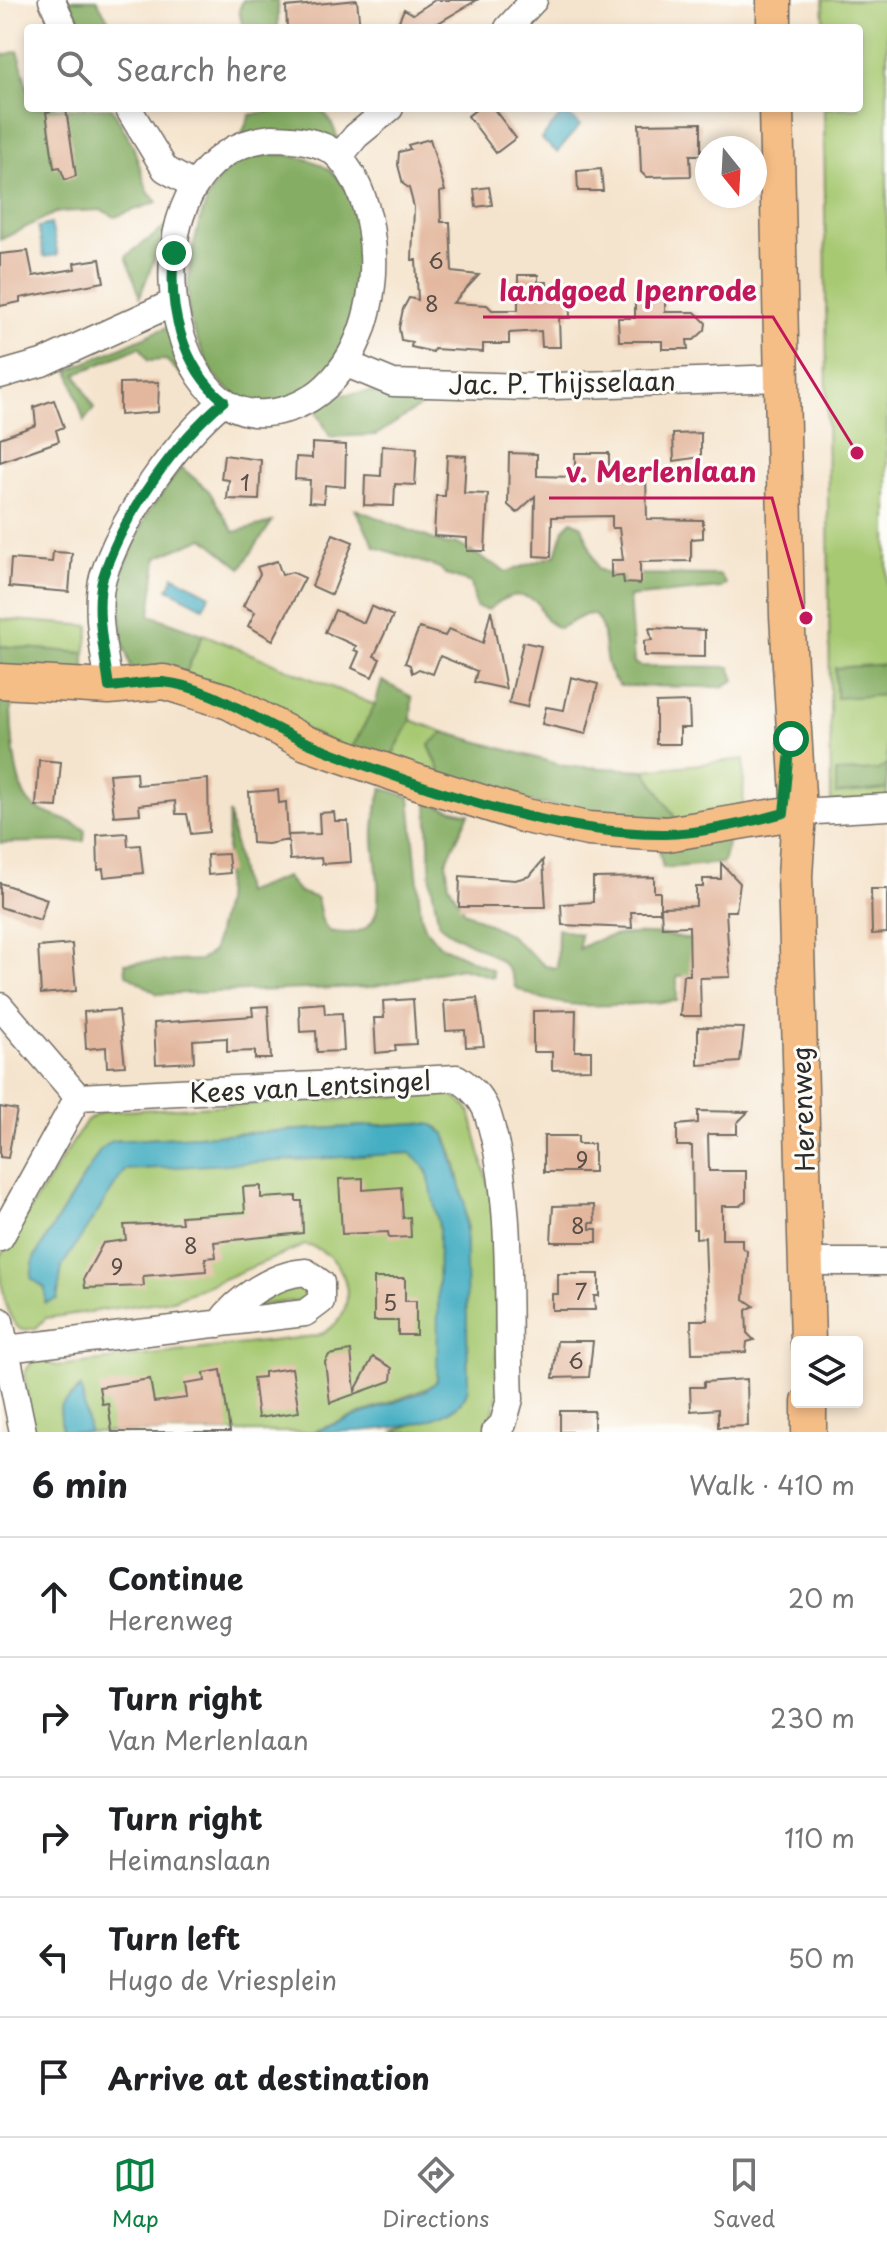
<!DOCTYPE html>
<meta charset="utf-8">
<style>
:root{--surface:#fff;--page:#f6f6f6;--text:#202124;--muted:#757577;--line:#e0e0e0;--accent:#0b8043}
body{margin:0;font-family:"Playpen Sans",sans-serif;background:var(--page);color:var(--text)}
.controls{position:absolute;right:24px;bottom:24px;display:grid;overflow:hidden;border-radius:8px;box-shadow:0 4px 12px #0003}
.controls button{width:72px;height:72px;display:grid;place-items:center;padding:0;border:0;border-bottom:2px solid var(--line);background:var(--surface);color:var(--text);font:40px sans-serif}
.compass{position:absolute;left:695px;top:136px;width:72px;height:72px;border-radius:50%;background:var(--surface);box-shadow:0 4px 12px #0003;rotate:162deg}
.stop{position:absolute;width:24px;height:24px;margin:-18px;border:6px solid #0b8043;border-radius:50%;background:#fff}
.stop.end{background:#0b8043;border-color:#fff;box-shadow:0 2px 8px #0008}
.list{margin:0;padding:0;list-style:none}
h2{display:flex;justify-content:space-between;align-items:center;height:104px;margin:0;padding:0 32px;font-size:34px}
h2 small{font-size:26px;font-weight:400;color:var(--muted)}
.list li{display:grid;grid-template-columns:52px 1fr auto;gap:24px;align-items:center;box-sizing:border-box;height:120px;padding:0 32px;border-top:2px solid var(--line)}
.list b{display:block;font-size:30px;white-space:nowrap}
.list p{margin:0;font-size:26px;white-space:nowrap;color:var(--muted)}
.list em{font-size:26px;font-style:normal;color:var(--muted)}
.icon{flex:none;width:44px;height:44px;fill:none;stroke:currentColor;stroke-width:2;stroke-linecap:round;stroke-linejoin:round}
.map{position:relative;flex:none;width:887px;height:1432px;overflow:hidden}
.search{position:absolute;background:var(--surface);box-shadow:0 4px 12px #0003;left:24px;right:24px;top:24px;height:88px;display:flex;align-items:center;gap:20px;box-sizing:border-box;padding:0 28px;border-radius:8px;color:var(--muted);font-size:30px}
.sheet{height:704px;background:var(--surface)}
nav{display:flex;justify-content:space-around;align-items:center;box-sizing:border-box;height:112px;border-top:2px solid var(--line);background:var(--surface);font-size:22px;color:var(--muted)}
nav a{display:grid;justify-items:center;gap:4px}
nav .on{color:var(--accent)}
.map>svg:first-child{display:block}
.green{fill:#a7c972;stroke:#697a4e;stroke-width:2}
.forest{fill:#85ad64;stroke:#586c48;stroke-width:2}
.water{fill:#44aec3;stroke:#386c77;stroke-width:2}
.building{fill:#e3b79e}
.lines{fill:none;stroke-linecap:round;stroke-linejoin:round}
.minor-casing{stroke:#726c64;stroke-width:29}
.major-casing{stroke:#726c64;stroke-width:37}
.minor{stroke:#fff;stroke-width:26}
.major{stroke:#f6be87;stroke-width:34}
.route{stroke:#0b8043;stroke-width:10}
.labels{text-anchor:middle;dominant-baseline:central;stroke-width:6;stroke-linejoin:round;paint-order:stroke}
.number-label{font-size:22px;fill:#594e48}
.street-label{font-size:26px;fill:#2b2b2b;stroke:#fdfcf7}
.leader{fill:none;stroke:#c2185b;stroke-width:3}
.callout-dot{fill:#c2185b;stroke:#fdfcf7;stroke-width:3}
.callout-label{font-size:28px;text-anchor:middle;font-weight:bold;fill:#c2185b;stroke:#fdfcf7;stroke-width:6;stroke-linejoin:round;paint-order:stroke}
</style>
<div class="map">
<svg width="887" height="1432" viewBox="0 0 887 1432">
<rect width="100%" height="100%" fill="#fdfcf7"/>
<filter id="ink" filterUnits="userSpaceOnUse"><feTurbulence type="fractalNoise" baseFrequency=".0125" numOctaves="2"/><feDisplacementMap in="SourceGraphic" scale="16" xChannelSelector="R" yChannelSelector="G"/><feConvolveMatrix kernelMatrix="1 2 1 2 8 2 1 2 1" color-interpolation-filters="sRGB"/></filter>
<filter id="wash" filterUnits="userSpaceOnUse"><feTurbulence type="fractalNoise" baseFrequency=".006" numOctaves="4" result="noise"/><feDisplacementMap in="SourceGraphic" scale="32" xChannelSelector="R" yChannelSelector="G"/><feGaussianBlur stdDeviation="1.8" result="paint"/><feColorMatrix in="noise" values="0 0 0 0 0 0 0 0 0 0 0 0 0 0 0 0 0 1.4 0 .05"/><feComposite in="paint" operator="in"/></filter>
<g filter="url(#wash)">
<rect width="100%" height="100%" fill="#f5e4cd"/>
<path class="green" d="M823,0H887V798L831,802L824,108H859V28H824Z
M0,619L90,626L85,653L0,646Z
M203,634L375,705L351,750L184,677Z
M411,720L444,732L429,746L444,780L388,763Z
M744,759L743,815L677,821L645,770Z
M451,1093L470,1111L495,1213L498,1395L488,1429L482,1432H393L457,1407L467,1226C465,1206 455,1140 439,1128C429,1122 413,1124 401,1124L112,1141L101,1149L34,1258L41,1286L57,1299L62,1266L119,1174L128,1169L411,1153C452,1174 439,1328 439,1371L435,1385L313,1432H89L80,1388L60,1407L62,1432H32L24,1374L35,1357L56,1366L315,1336C365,1320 352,1253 305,1245L173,1300L46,1318L36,1328L21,1330C3,1316 0,1277 1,1255L87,1120L103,1112Z
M307,1282L312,1299L259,1305L261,1299Z"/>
<path class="forest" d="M68,0H97L113,28H83Z
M243,0H278V28H243L239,10Z
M18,51L28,91V108H112L133,146L148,192L157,202L115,217L102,210L57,212L0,240V56Z
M286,108C324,108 325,105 339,141L241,136L250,115Z
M265,154C289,154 316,157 334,174C373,209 366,323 336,363C298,414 236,421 206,360C199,345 192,330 189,314C183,278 200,188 231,165C239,159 256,157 265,154Z
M167,226L140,296L126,256Z
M169,326L186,379L166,360L148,361L140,347L76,374L94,408L84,421L69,370Z
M369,392L427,402L376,435L330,437L316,410L329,396Z
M181,467L209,491L234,532L272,522L241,568L204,538L157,557L150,615L203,634L184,677L141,674L131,668L123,642L119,579L147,514Z
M355,509L447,545L456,543L507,572L556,555L564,529L572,521L582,526L598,569L609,574L720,575L726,584L721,588L629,597L634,663L640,666L730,667L735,680L722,687L620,686C596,664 612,630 593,614L585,615L560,628C546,624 543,614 537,602C516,590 505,596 488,610L476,607L471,583L446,575L440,568L375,547Z
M0,646L85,653V675L0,673Z
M887,664V695L836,698L835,668Z
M382,681L412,697L411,720L388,763L351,750L375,705Z
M0,697L11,698C11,722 13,792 33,806C49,817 70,818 85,830L84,841L0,843Z
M444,732L565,766L645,770L677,821L538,804L444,780L429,745Z
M887,764V789L836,794V772L878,770Z
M382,788L410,797L421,916L426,929L439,945L492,970L493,977L461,968L370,987L158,994L126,974L125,963L201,960L213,951L224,902L229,813L244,893L286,877L299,892L317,898L322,921L329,931C398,946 375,877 374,838C373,821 378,804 382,788Z
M427,803L469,814L446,862L449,885L465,912L507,933L545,966L557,968L558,929L580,934L579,949C610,928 660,932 696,941L706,976H677V1001C625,1004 562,1015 515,987C511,951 463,947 439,924L431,883Z
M730,836L723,863L663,868L658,845Z"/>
<path class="water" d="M564,112L580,125L557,152L541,139Z
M51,224L58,255L44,257L38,227Z
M174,576L210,595L203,607L168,589Z
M417,1123L433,1125L445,1134L465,1203L468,1387C461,1432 349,1432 313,1432L425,1391L437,1381L439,1226L427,1170L411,1153L125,1170L62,1266L57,1299L45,1303V1288L31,1278L34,1258L101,1149L112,1141Z
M81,1388L89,1432H62L60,1407Z"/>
<g id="blocks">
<path class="building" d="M357,0L360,28H287L286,7Z
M435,0H477L435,25L441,28H391L398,23L404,9L413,14Z
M478,108H493L516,138L496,153L468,116Z
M66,109L76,176L65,180L60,167L54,168L46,112Z
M701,123V155H690L691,176L646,177L641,172L639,124Z
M430,139L445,191L440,192L441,222H450L452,272L479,275L453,303L487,305L492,310H518V275H538V282H547V288L569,287L570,318H559L560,347H542L541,331L509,333V344H483V352L434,349L433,352L411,347L412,342L401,340L399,328L403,309L409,298L418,300L416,260H412L414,207L409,188L403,184L398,165L399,152L410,149L408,145Z
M601,169L603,191H578L577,171Z
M489,187L492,205L476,207L474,189Z
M28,251L33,276L75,269L74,263L100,259L104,282L20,298V302L0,306V254Z
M635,296H665V312H695L706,323L705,330L694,340H687L688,349H662V341H619L618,318H635Z
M159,382L158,412L120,415V383Z
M54,400L64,427L56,430L59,441L0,462V438L36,425L34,407Z
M701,433V457L674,461L673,434Z
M312,443L346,445L345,487L325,485L324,503L309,502L310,480L295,479L296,457L312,458Z
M382,446L417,448L415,485L395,484L394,506L364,505L365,475L381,476Z
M509,453L537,454V476L575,477V453H609V476L646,474L647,519L703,520V538L691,539V561L640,562V584L624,583L623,576L611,577V560H623L619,528H612V516L552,517L551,557L534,556L535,496L517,513L508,505Z
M224,455L261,460L259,500L227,499L229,480L221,479Z
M447,455L466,456L464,493L488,494L485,551H467V538L434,536L436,496H445Z
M333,534L353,542L332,595L312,586Z
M53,552L72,553L69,592L9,587L11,559L52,562Z
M277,561L282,575L292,572L305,578L273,640L248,626L255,612L243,606L260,574L257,567Z
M371,606L393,616L374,656L380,659L372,677L352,668L359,652L354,650L356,646L325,632L335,610L364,623Z
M491,610L506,689L474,682L477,671L440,656L433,674L419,669L412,673L410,665L405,663L419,628L445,636L449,629L483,643Z
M649,628L705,630V657L644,656V641L652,640Z
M523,642L541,646L527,707L509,703Z
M571,677L598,684L586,734L542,724L546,707L564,710Z
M689,702L690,728H680V744H656V703Z
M39,760L61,762L57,807L36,806Z
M136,772L137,785L208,779L209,832L191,834L187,814H176L175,801L139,805L140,814L114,816L109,774Z
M278,790L279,803L286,802L288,840L268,844L252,843L249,792Z
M334,812L335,821H348L351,862L322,864L321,858L290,860L288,835L320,834L319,813Z
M127,833L128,846L140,845L143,873L104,877L103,869L98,870L97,835Z
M228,854L230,873L208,875L207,855Z
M543,860L546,907H459L460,876L515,880L530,876Z
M721,863L740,883L736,911H726L730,977L700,978L701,1016H680L683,975H690L689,926L662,927L661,907L696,906V887H703V879H721Z
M654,877V892H660V912H631L632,928L562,925L561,904L593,902V878Z
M0,883L47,899L40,920L0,907Z
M871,889H887V933L872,934Z
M72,944L76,991L41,994L38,947Z
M477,998L484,1046L466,1047L465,1030L446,1031L444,1001Z
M413,999L416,1044L395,1045L396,1051L376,1053L374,1018H384L383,1001Z
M324,1003L325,1014L342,1013L344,1051L317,1052L316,1031L300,1032L299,1005Z
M268,1006L271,1059H255V1051L227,1052V1038L193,1040L194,1062L156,1064L154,1023L253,1016L252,1007Z
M119,1010L125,1066L107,1067L106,1047L86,1049L84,1012Z
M576,1010L575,1051H591V1069L552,1070V1052H533V1011Z
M698,1027L744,1028L740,1062L698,1065Z
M0,1107L17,1110L8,1158L0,1157Z
M698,1111L748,1112L737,1123V1134H708L709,1171H746V1201L739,1206H722V1239H742V1247L747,1251L744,1299L754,1306L746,1310L747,1333L754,1340L747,1342L746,1352L692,1353L691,1320H708L705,1237L696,1238V1229H693L692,1146H677V1125L698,1123Z
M544,1136H578V1144H594V1172H544Z
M363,1178V1190L401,1187L403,1218L410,1217L411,1237L389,1238L388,1232L342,1234L339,1179Z
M261,1186V1198L296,1196V1201H302L303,1233L214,1242L216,1257L205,1258L206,1271L143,1276L144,1286L85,1288L84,1278L103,1243L126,1240L124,1225L182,1223L181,1216L245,1212L243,1187Z
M594,1205L595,1223H590V1229H597V1242H551L553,1206Z
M558,1274H599V1296H594L595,1310H552V1294H558Z
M374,1278H405V1301H416V1335H398V1321H374Z
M557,1341H593L589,1377L553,1378Z
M351,1351L355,1391L373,1357L392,1368L391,1381L330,1403L325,1362L329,1355Z
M292,1368L299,1412L258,1418L253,1378L264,1377V1372Z
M221,1370L230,1432H112L108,1403L102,1404L99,1387L150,1379L154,1402L187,1398L185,1384L205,1381L204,1373Z
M747,1379L748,1426L718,1427V1409L691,1411L690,1387H704V1382Z
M560,1411H594V1432H560Z"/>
</g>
</g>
<g filter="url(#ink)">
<use href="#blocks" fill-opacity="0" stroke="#726c64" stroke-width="2"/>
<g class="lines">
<defs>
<path id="minor" d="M52,0L64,28
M508,28L534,0
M128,108L165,169L193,185
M272,138C293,138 325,141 340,158C402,231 377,403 266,413C157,423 124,152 272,138Z
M339,157L356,136L390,108
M347,364L393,383L528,387L782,378
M0,375L42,363L173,303
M109,687C105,655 94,610 103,577C122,517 176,441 224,401
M799,812L887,807
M0,1006L78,1097L0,1238
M78,1097L457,1078C471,1087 483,1099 488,1115C515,1201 506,1310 510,1399L503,1424L495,1432
M807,1262H887
M0,1321L23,1432
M6,1349L305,1313L321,1301V1283L306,1272C273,1274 237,1299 219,1324"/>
<path id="major" d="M774,0V28
M776,108L787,616L799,812L795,876L808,1342
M0,681L109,687L164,682L229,702L306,743L418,782L526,816L588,829L667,834L799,812
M809,1402V1432"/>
</defs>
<use href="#minor" class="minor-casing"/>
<use href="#major" class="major-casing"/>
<use href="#minor" class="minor"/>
<use href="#major" class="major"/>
</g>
</g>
<g class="lines" filter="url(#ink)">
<path class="route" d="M174,253C168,306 181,366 224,401C176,441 122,516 103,577C94,609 105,655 109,687C126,686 146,681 163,682C215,687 261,725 308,743C414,786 551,835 665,834C703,833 747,823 784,813L791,739"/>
</g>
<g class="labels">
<g class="number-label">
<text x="436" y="259">6</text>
<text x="432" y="302">8</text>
<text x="245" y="481">1</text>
<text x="582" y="1158">9</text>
<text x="578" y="1224">8</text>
<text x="191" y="1244">8</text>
<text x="117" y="1265">9</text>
<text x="581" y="1290">7</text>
<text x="390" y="1301">5</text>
<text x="576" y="1359">6</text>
</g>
<g class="street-label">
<text transform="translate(562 382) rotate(-1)">Jac. P. Thijsselaan</text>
<text transform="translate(310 1086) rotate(-3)">Kees van Lentsingel</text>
<text transform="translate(802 1109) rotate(-92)">Herenweg</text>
</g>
</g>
<path class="leader" d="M857 453L773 317H483M806 618L772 498H549"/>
<g class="callout-dot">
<circle cx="857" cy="453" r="8"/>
<circle cx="806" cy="618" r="8"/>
</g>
<g class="callout-label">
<text x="628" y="301">landgoed Ipenrode</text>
<text x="661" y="482">v. Merlenlaan</text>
</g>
</svg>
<div class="controls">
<button><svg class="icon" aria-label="layers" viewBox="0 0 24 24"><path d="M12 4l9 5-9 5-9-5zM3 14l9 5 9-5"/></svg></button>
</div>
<svg class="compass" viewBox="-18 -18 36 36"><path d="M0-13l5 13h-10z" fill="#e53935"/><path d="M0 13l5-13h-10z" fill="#757577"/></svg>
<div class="stop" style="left:791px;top:739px"></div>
<div class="stop end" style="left:174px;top:253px"></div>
<div class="search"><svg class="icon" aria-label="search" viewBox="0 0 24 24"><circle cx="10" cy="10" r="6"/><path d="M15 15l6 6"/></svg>Search here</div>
</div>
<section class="sheet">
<h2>6 min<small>Walk · 410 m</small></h2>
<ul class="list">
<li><svg class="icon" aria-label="ahead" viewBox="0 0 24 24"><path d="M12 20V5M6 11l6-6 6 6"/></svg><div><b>Continue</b><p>Herenweg</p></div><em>20 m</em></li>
<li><svg class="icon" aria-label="right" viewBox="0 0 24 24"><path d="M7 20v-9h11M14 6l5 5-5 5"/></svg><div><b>Turn right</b><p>Van Merlenlaan</p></div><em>230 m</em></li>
<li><svg class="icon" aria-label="right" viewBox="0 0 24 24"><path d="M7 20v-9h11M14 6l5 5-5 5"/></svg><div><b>Turn right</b><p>Heimanslaan</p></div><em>110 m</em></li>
<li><svg class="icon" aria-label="left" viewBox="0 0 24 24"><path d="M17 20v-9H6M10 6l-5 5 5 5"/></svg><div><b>Turn left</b><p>Hugo de Vriesplein</p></div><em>50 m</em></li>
<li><svg class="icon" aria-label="arrive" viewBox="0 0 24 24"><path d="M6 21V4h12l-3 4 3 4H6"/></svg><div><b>Arrive at destination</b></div></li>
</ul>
</section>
<nav>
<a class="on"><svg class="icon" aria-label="map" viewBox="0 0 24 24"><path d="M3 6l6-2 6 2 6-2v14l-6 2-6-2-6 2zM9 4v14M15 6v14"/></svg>Map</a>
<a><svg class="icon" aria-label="directions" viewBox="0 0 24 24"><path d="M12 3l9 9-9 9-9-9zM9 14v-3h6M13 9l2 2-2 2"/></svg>Directions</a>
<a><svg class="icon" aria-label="saved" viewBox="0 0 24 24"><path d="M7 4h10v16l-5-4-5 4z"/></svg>Saved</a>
</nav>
